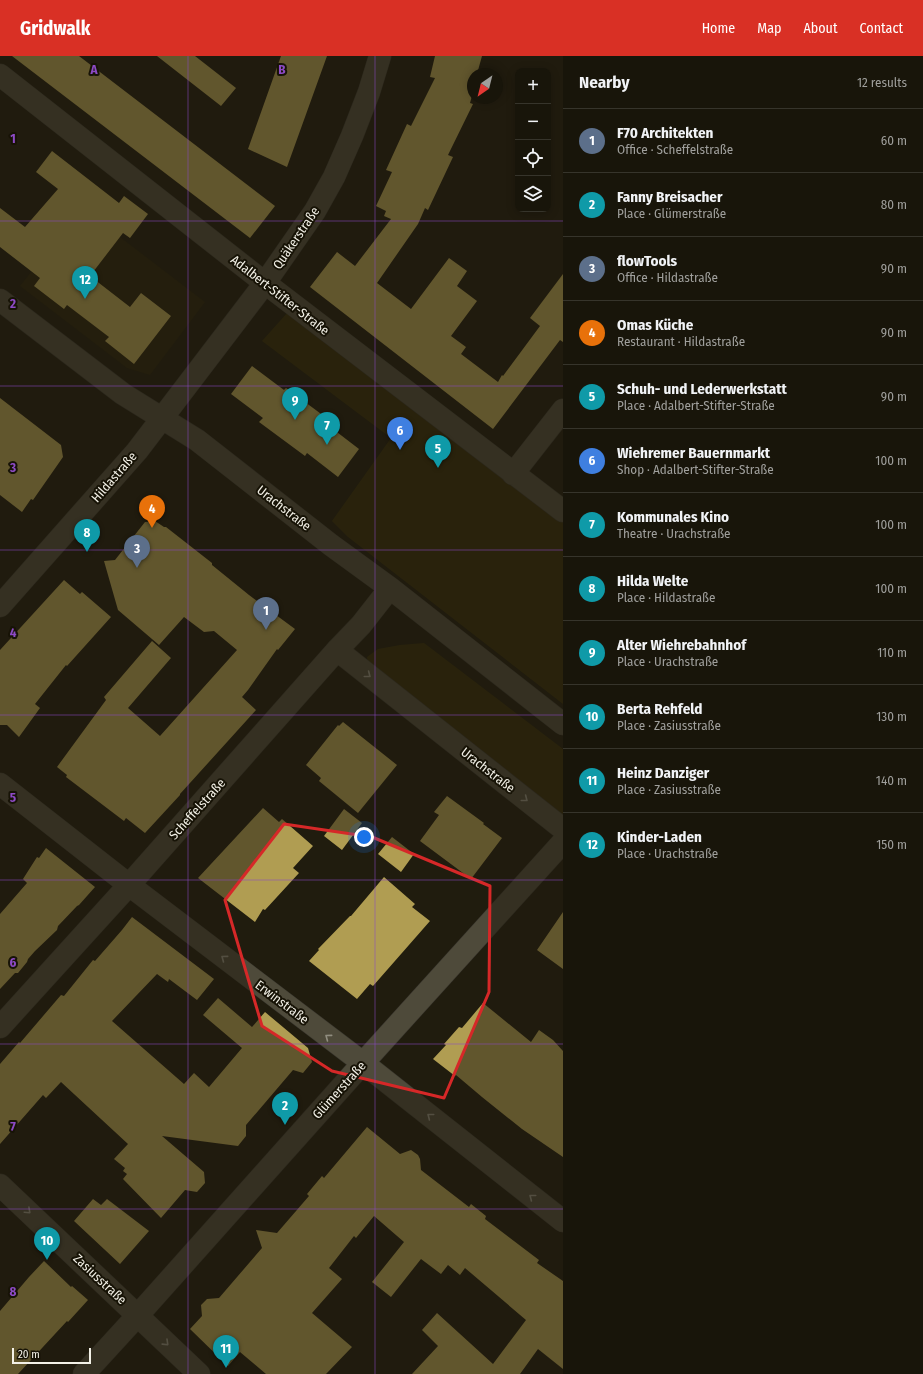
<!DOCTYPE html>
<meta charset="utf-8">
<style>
:root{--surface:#18150a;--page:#211e13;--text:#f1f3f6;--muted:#9f9f9c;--line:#36342b;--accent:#d93025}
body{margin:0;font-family:"Fira Sans Condensed",sans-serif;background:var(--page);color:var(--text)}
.controls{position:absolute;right:12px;top:12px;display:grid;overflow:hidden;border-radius:8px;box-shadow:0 2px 10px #0003}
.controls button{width:36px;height:36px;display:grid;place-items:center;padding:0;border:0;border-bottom:1px solid var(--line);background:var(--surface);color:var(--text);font:20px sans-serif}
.compass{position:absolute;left:467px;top:12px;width:36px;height:36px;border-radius:50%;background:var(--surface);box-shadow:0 2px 10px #0003;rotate:215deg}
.scale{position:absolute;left:12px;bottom:10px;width:79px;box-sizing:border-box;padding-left:4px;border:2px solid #f3f1e7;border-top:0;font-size:11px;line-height:14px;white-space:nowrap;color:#f3f1e7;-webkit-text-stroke:3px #171306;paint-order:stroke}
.you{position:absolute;left:364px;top:781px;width:14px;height:14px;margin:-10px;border:3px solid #fff;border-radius:50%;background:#1a73e8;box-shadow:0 0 0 6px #1a73e833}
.badge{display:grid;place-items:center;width:26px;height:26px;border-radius:50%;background:var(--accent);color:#fff;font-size:13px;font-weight:700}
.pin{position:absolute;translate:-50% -33px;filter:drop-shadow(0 1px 2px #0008)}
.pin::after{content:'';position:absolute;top:21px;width:14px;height:12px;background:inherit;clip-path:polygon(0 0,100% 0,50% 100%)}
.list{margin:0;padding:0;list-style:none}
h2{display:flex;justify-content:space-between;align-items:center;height:52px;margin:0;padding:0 16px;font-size:17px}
h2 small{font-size:13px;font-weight:400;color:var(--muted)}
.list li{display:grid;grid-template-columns:26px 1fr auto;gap:12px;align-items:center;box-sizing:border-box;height:64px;padding:0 16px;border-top:1px solid var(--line)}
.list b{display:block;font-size:15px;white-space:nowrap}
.list p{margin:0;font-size:13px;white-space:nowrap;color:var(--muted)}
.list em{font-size:13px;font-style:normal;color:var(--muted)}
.icon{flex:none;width:22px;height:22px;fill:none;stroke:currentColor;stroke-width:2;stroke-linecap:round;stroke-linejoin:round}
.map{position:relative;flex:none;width:563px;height:1318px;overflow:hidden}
header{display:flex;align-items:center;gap:24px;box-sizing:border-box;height:56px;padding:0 20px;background:var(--accent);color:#fff}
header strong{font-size:19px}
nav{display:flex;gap:22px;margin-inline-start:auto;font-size:14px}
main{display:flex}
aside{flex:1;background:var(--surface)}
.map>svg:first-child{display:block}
.built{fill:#28220c}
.green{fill:#342c0b}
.building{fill:#b09d52}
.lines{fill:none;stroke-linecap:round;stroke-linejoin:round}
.minor-casing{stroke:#39362e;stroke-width:23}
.minor{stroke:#4e4a3a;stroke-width:22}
.oneway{stroke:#908d7f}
.marked{fill:none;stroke:#d62828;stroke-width:3;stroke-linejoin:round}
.grid{fill:none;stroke:#8d4ac5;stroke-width:1;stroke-opacity:0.55}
.labels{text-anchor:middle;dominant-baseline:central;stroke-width:4;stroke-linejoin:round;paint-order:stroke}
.street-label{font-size:13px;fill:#f3f1e7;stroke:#171306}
.grid-label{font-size:13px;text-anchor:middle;font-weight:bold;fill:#8d4ac5;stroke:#171306;stroke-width:4;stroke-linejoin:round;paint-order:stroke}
</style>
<header>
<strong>Gridwalk</strong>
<nav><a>Home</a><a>Map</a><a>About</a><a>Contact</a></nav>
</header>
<main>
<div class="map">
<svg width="563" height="1318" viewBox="0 0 563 1318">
<rect width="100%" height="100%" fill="#201c0e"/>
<path class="built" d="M82,152L205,246L150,319L127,312L20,230Z"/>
<path class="green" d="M288,256L563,464V648L348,481L332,465L391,382L262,285Z
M424,587L563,693V761L368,608L367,601L378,593L400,589Z"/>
<path class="building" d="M12,0H79L275,150L250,182Z
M157,0H195L236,32L221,50Z
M281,0H327L287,111L248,93Z
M435,0H482L477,18H473V36L470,47L473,48L448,99L453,101L428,154L425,152L418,168L377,227L411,253L449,202L467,215L457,230L477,245L451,280L466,291L461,298L498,326L502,319L503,320L540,270L530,262L563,218V286L560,284L493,373L310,231L337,196L355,210L391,163L384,160L386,155L376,150L392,116L386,114L407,68L411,70L435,22L430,21Z
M52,95L119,147L124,140L148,158L130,182L123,177L90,220L130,251L141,237L171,260L134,308L105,285L109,281L67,249L64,253L34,230L40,222L0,191V152L25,171L58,133L36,116Z
M252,310L284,334L286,332L332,366L329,370L359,393L338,421L307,397L305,400L259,366L263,362L231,338Z
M0,342L61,389L63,401L33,444L31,443L22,456L0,439Z
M155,465L164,471H166L212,507V509L249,539L295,573L278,594L277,593L248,634L242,641L256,654L180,738V739L145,777L126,762L124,765L66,721L67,719L57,711L106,644L104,641L152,585L171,602L128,652L160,680L237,594L214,575L204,576L184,561L159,589L118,554L104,505L115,504L145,466Z
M64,524L80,538L82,536L111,561L67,610L66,609L35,648L40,652L19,681L7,669H0V594Z
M343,666L397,709L358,757L319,725L321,722L306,709L338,669L339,670Z
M447,740L484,767L483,768L502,782L471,823L420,785L439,759L434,756Z
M263,752L279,766L282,763L313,790L293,812L299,817L265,854L263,853L255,866L198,822Z
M344,753L362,767L342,794L324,780Z
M392,781L414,798L401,816L378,798Z
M46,792L95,831L79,849L77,850L58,870L57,874L35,895L28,903L27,906L18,917H15L0,933V858L27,827L23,823L37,801L39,802Z
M384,821L415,848L412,851L430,865L373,930L370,928L357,943L309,905L319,894L318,893L350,860H351Z
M563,856V913L537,894Z
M132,861L214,923L197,944L169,923L168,926L157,918L112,965L184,1028L194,1017L209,1031L242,992L203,959L218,942L252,971L265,956L308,992L312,1006L303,1017L293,1014L246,1069V1080L238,1090L162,1080L204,1116L205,1127L197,1136L185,1134L161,1162L123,1123L127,1118L123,1115L125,1112L114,1103L128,1088L61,1026L46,1042L43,1039L0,1088V1008L19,986L20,987L61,939L64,940L93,904L95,905L122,874Z
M483,947L531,986L539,974L553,984L563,995V1101L522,1073L482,1041L456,1019L455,1020L433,1003L446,989L444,988L459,971L462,972Z
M367,1071L400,1098L411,1094L418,1099L420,1103L421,1114L469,1151L471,1148L486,1160L485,1163L539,1204L537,1207L563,1225V1313L538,1293L520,1318H412L438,1290L422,1274L437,1257L493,1308L526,1264L465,1212L460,1219L448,1209L441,1218L421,1203L391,1241L372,1226L404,1186L374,1160L356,1182L354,1180L329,1212L342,1223L312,1257L352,1291L326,1318H266L240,1296L228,1310L190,1273L202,1260L201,1249L207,1243L219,1242L262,1192L256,1174L277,1177L309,1140L307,1138L322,1120L324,1122Z
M93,1143L101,1149L107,1143L149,1175L120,1208L74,1165Z
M44,1205L71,1231L72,1230L88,1244L68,1266L67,1265L18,1318H0V1255L29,1221Z"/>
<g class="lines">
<defs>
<path id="minor" d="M0,19L265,227L563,455
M0,244L123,338L197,384L331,489L390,532L563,668
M513,418L563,354
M0,550L137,395L265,227L315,155L334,121L352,80L369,36L380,0
M337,594L563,773
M0,728L129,829L363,1007L563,1165
M0,971L129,829L337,594L361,569L390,532
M0,1129L199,1318
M84,1318L138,1259L363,1007L563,786"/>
</defs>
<use href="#minor" class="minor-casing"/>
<use href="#minor" class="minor"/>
</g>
<defs><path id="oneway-chevron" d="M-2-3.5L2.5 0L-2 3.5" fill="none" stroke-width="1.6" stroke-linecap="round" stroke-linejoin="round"/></defs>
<g class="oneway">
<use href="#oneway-chevron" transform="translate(368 619) rotate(38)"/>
<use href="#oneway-chevron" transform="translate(525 743) rotate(38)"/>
<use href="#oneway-chevron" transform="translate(224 902) rotate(-143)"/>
<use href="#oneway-chevron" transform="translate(328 981) rotate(-143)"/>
<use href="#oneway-chevron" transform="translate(430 1060) rotate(-142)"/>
<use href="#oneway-chevron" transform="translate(532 1141) rotate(-142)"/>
<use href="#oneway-chevron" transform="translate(28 1155) rotate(43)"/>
<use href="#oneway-chevron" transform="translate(166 1287) rotate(44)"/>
</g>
<path d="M0 0H563V1318H0ZM284,768L372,781L490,830L489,936L444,1042L332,1015L262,970L225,844Z" fill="#201c0e" fill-opacity=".55" fill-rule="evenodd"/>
<path class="marked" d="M284,768L372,781L490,830L489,936L444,1042L332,1015L262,970L225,844Z"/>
<path class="grid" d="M188,0V1318M375,0V1318M0,165H563M0,330H563M0,494H563M0,659H563M0,824H563M0,988H563M0,1153H563"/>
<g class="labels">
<g class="street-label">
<text transform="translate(296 182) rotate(-56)">Quäkerstraße</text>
<text transform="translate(280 239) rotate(38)">Adalbert-Stifter-Straße</text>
<text transform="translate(114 421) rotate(-49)">Hildastraße</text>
<text transform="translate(284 452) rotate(38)">Urachstraße</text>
<text transform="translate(488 714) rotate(38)">Urachstraße</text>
<text transform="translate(197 753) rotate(-48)">Scheffelstraße</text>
<text transform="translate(282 946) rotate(37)">Erwinstraße</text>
<text transform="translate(339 1034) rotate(-48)">Glümerstraße</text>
<text transform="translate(100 1223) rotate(43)">Zasiusstraße</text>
</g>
</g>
<g class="grid-label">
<text x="94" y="18">A</text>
<text x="282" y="18">B</text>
<text x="13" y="87">1</text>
<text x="13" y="252">2</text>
<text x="13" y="416">3</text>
<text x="13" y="581">4</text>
<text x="13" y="746">5</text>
<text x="13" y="911">6</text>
<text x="13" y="1075">7</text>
<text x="13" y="1240">8</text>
</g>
</svg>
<div class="controls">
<button>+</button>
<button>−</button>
<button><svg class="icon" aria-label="locate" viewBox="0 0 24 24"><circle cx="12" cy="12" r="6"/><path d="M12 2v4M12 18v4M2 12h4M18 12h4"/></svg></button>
<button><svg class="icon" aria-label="layers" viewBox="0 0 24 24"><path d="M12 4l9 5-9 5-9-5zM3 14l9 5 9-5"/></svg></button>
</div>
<svg class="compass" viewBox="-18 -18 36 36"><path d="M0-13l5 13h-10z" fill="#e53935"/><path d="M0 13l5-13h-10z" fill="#9f9f9c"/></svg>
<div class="scale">20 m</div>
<div class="you"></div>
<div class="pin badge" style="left:266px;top:574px;background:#5c6f8a">1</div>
<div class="pin badge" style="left:285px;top:1069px;background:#0f9aa8">2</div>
<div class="pin badge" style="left:137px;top:512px;background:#5c6f8a">3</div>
<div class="pin badge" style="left:152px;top:472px;background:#e8710a">4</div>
<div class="pin badge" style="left:438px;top:412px;background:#0f9aa8">5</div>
<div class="pin badge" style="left:400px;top:394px;background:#3f7fe0">6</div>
<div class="pin badge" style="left:327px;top:389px;background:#0f9aa8">7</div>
<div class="pin badge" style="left:87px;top:496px;background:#0f9aa8">8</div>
<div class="pin badge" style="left:295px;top:364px;background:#0f9aa8">9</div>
<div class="pin badge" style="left:47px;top:1204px;background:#0f9aa8">10</div>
<div class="pin badge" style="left:226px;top:1312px;background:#0f9aa8">11</div>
<div class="pin badge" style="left:85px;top:243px;background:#0f9aa8">12</div>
</div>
<aside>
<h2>Nearby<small>12 results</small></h2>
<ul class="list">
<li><span class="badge" style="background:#5c6f8a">1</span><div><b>F70 Architekten</b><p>Office · Scheffelstraße</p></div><em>60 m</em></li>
<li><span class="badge" style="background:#0f9aa8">2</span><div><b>Fanny Breisacher</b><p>Place · Glümerstraße</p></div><em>80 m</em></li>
<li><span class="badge" style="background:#5c6f8a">3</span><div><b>flowTools</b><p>Office · Hildastraße</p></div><em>90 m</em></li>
<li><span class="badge" style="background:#e8710a">4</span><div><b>Omas Küche</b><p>Restaurant · Hildastraße</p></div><em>90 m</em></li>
<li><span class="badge" style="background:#0f9aa8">5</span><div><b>Schuh- und Lederwerkstatt</b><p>Place · Adalbert-Stifter-Straße</p></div><em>90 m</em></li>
<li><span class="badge" style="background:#3f7fe0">6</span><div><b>Wiehremer Bauernmarkt</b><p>Shop · Adalbert-Stifter-Straße</p></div><em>100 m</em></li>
<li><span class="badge" style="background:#0f9aa8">7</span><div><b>Kommunales Kino</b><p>Theatre · Urachstraße</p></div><em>100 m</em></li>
<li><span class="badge" style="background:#0f9aa8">8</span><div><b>Hilda Welte</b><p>Place · Hildastraße</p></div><em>100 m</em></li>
<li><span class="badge" style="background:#0f9aa8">9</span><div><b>Alter Wiehrebahnhof</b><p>Place · Urachstraße</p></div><em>110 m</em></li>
<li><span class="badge" style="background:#0f9aa8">10</span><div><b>Berta Rehfeld</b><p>Place · Zasiusstraße</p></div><em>130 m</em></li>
<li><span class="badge" style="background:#0f9aa8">11</span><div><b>Heinz Danziger</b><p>Place · Zasiusstraße</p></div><em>140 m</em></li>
<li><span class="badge" style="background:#0f9aa8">12</span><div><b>Kinder-Laden</b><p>Place · Urachstraße</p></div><em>150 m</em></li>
</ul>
</aside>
</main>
